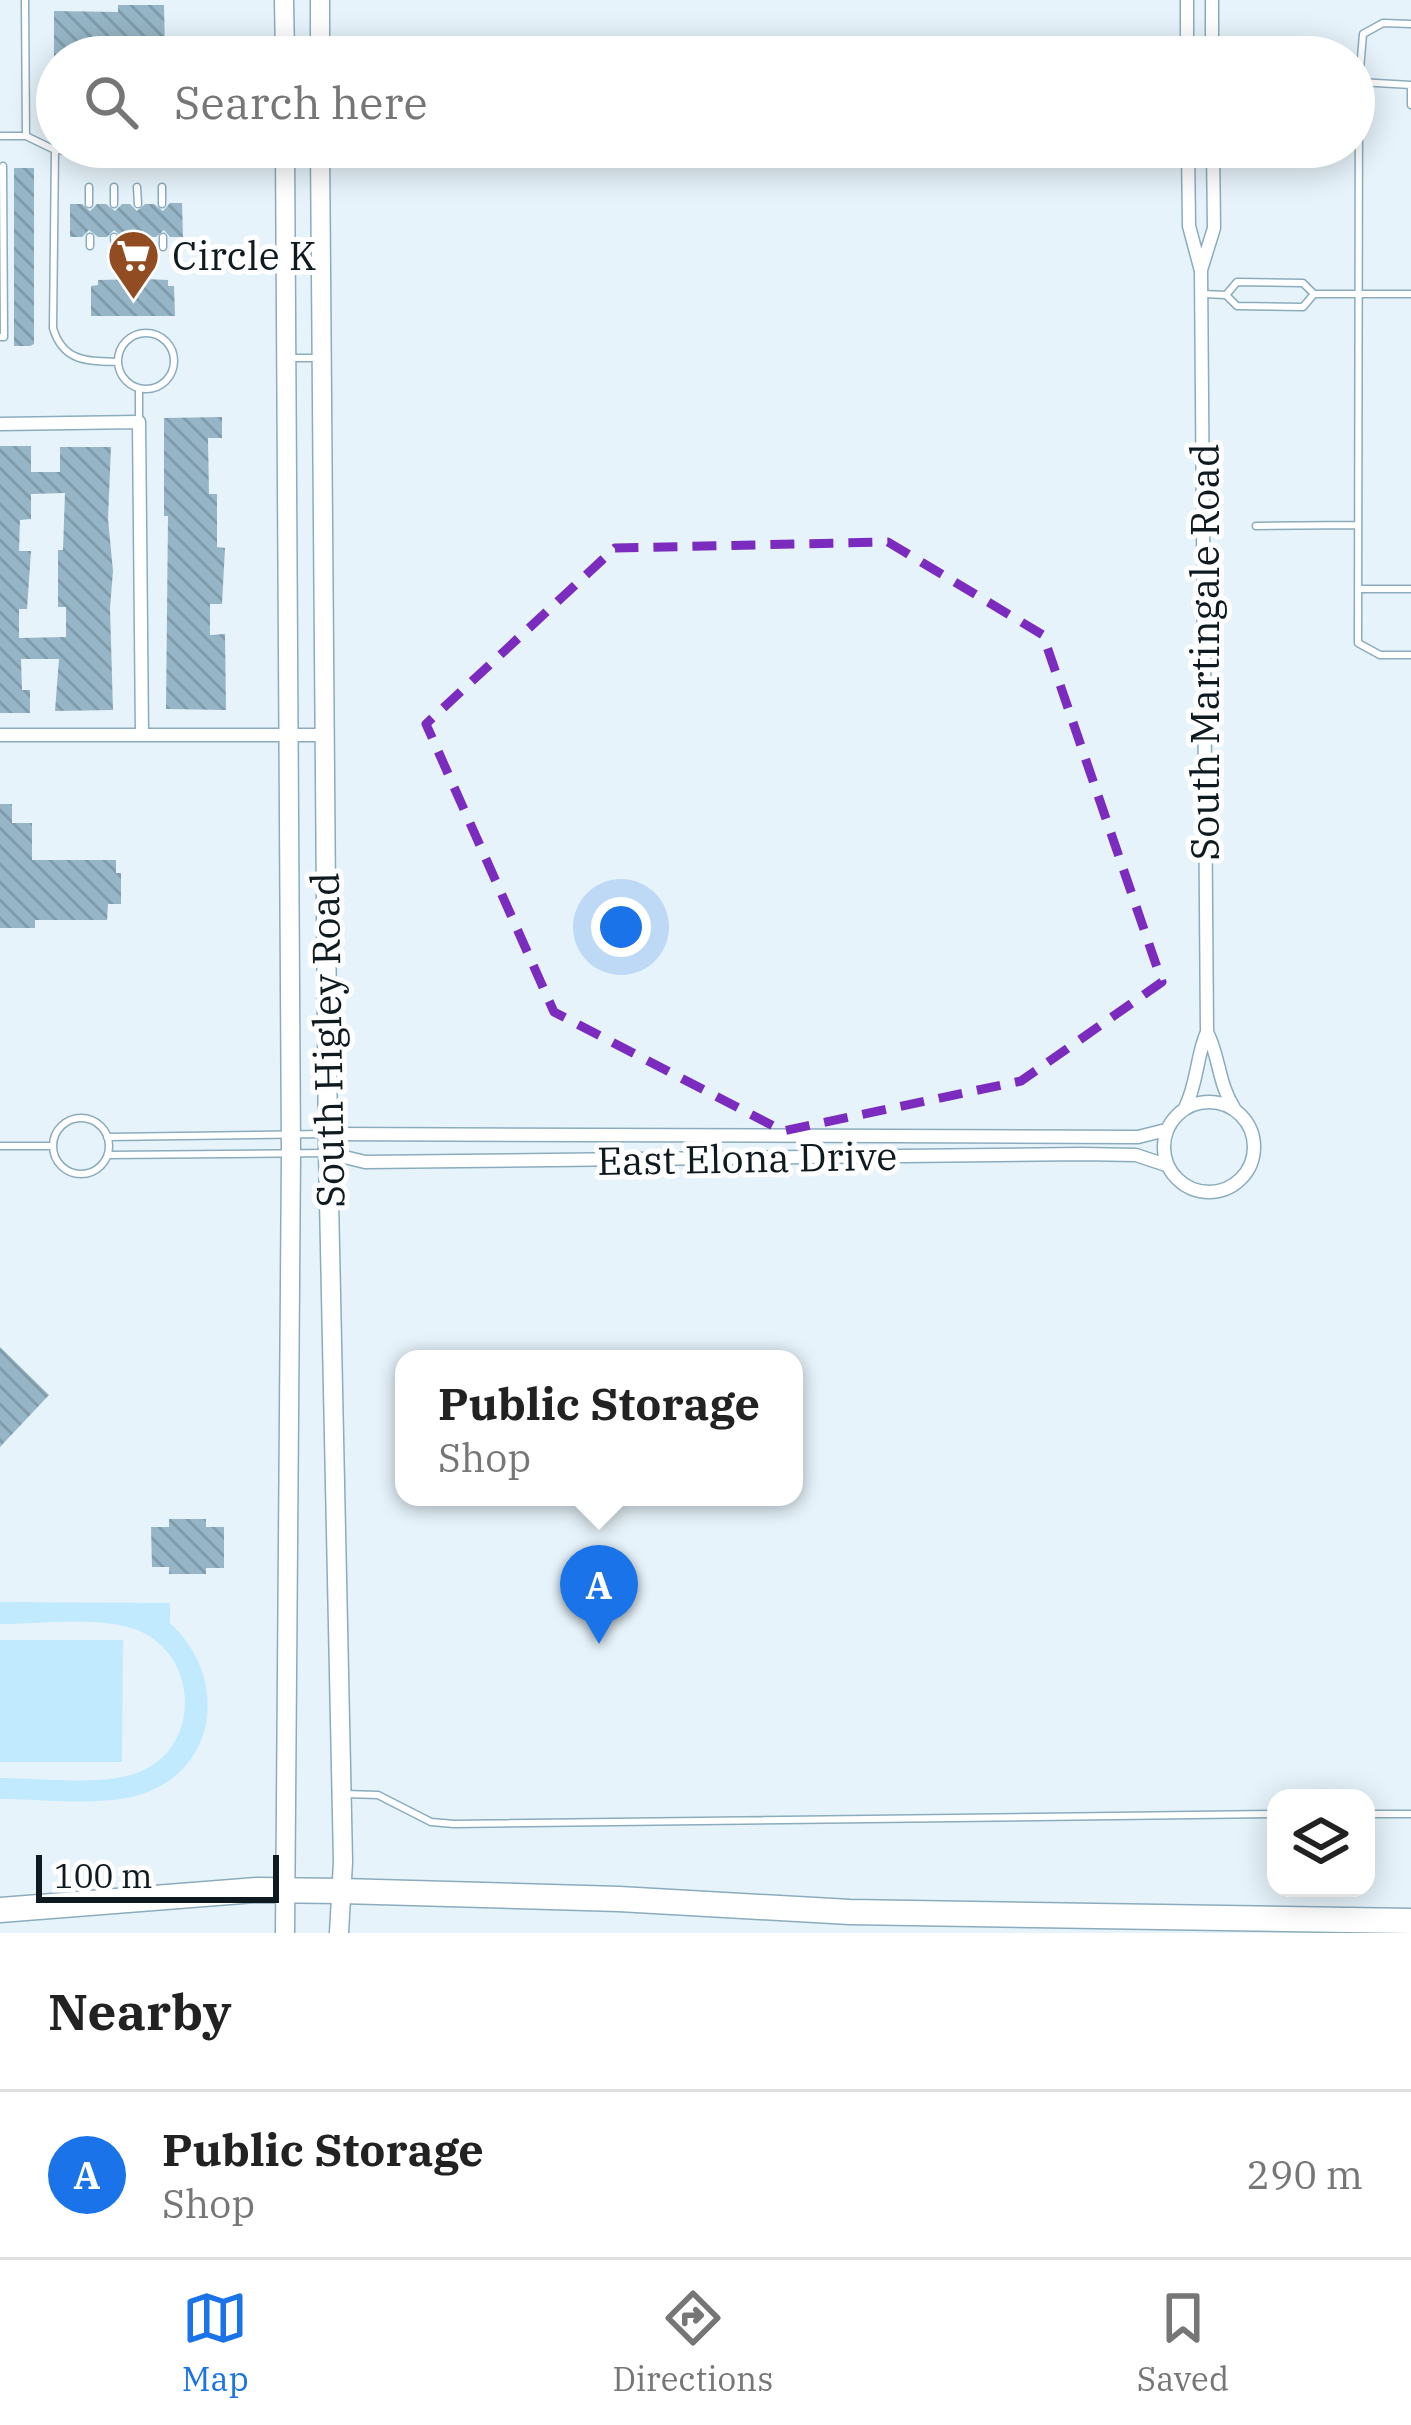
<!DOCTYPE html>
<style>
:root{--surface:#fff;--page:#f2f2f2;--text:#222;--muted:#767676;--line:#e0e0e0;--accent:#1a73e8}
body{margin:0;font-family:"IBM Plex Serif",serif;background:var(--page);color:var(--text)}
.controls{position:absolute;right:36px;bottom:36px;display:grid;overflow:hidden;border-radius:24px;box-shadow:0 6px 30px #0003}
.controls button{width:108px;height:108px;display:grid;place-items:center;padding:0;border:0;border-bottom:3px solid var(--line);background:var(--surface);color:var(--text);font:60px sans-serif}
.scale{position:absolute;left:36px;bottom:30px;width:243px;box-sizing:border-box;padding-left:12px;border:6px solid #0e1a20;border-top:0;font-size:33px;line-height:42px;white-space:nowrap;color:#0e1a20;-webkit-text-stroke:9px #fefefe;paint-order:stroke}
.you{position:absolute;left:621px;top:927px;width:42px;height:42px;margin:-30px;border:9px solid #fff;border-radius:50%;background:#1a73e8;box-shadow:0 0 0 18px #1a73e833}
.badge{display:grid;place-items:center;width:78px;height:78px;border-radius:50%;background:var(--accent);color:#fff;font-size:39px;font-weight:700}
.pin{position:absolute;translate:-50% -99px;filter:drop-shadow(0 3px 6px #0008)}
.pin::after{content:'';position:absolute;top:63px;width:42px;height:36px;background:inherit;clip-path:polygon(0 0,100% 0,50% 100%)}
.popup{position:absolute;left:395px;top:1350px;width:408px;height:156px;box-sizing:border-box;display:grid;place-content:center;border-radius:24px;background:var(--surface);filter:drop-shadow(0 3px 9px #0005);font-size:39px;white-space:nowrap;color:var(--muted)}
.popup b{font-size:45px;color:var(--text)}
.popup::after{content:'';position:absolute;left:50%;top:100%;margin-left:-24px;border:24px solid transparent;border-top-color:var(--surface)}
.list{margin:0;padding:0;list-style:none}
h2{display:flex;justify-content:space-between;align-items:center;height:156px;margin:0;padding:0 48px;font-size:51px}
h2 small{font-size:39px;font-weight:400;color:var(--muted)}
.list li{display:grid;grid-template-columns:78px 1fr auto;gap:36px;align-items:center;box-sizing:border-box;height:168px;padding:0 48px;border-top:3px solid var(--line)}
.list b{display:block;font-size:45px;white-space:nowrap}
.list p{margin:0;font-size:39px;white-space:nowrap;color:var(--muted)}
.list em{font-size:39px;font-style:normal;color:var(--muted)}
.icon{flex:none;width:66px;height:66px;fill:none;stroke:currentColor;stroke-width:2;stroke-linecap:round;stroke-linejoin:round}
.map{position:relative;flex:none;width:1411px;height:1933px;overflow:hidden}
.search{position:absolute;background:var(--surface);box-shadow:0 6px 30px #0003;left:36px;right:36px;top:36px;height:132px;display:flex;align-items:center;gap:30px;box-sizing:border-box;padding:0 42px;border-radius:66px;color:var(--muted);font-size:45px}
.sheet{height:324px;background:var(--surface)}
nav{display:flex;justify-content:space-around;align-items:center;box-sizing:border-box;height:168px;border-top:3px solid var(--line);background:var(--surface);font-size:33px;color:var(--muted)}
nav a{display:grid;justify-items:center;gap:6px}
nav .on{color:var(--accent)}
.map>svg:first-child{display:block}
.green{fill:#c2eafe}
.building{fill:url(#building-back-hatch);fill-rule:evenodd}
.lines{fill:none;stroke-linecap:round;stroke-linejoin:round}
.lane-casing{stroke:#8bacbc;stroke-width:9}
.street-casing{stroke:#8bacbc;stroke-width:15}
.secondary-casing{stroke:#8bacbc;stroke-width:21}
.highway-casing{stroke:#8bacbc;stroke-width:27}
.lane{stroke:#fff;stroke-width:6}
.street{stroke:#fff;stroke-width:12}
.secondary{stroke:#fff;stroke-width:18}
.highway{stroke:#fff;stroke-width:24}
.marked{fill:none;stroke:#7b2cbf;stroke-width:9;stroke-dasharray:24 15;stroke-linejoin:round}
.labels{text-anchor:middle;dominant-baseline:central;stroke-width:10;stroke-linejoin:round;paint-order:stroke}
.poi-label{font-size:39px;fill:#0e1a20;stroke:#fefefe;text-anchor:start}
.street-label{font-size:39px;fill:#0e1a20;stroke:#fefefe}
</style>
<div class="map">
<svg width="1411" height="1933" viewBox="0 0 1411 1933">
<defs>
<pattern id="building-back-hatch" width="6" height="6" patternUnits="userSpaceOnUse" patternTransform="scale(3)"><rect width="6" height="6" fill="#96b6c7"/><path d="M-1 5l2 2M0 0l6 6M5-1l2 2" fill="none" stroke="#809cab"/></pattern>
</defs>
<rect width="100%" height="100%" fill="#e6f3fa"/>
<path class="green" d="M0,1602L170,1603V1623C231,1679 218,1777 131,1797C90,1806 41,1799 0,1799V1778C40,1778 101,1786 137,1773C202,1749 200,1655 137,1630C103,1616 38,1624 0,1624Z
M0,1640H123L122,1762H0Z"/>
<path class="building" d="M118,5H164L165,51H158V57H54V11L118,12Z
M14,168H34V344L30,346H14Z
M170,203H182L183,237H170L164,230L156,237H146L138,230L131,237H122L114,230L107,237H98L89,230L82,237H70V204H82L90,211L97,204H106L115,211L122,204H130L137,211L145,204H154L163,211Z
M144,279L168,280V286H174L175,316H91V286L98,285V280Z
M222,417V438H208L209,494H217V547L225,548L222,604H210V635L225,634L226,710L166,709L168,516H164V418Z
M0,446H31V472H60V447H111L108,519L113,571L110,608L113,710L55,711L59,659H21L22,690H30V713H0ZM65,493L63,550H58V607H66V637L19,638V609H27L31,551H19L20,520L31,519V494Z
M0,804H12V823H32V860H116V873H121V904H108L107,920H35V928H0Z
M0,1347L49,1395L0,1447Z
M169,1519H206V1527H224V1568H206V1574H169V1567H152L151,1527H169Z"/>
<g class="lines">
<defs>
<path id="lane" d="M25,0L26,136
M1354,82H1359L1363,34L1383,23L1411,24
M1411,85L1359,82L1358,643L1380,655H1411
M1411,85V105
M0,136H26L55,150L281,151
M55,150L53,328C63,362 87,361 118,362
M89,187V204
M114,187V204
M137,187L138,204
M162,187V204
M90,237V246
M114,237L115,246
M138,237L139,247
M163,237V247
M1203,294L1226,295L1237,306L1303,307L1314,294
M1226,295L1237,282L1303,283L1314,294H1411
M118 361a28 28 0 1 1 56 0a28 28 0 1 1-56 0Z
M0,337H4L3,166
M290,358H319
M139,388V419
M1256,526L1358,525
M1358,589H1411
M53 1146a28 28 0 1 1 56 0a28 28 0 1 1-56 0Z
M107,1137L324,1134
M0,1146H52
M108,1155L326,1153
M344,1794L378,1795L431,1822L454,1824L1276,1814
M1366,1814H1411"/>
<path id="street" d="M1187,0V57
M1212,0V57
M1201,270L1214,228L1213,147
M0,424L139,422L142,735
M0,735H324
M1207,1032C1220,1058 1218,1083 1234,1108
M1164 1147a45 45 0 1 1 90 0a45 45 0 1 1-90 0Z
M1185,1108C1198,1082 1196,1057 1207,1032L1201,271L1189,226L1188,147
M328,1134L1138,1137L1166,1130
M328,1153L365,1162L1082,1154L1136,1155L1166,1165"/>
<path id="secondary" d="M284,0L285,57
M320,0V57
M320,147L328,1153L343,1862L339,1933
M285,1933L291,1153L285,147"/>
<path id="highway" d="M0,1910L257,1890L342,1891L619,1899L850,1912L1411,1921"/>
</defs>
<use href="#lane" class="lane-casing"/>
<use href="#street" class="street-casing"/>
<use href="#secondary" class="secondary-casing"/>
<use href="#highway" class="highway-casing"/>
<use href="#lane" class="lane"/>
<use href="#street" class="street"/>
<use href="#secondary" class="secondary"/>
<use href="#highway" class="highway"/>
</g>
<path class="marked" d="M888,542L1043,635L1162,982L1021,1081L783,1131L554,1012L426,724L615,548Z"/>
<defs>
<symbol id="supermarket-pin" viewBox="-11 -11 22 30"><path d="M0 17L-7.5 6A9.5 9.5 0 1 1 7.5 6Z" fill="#914c21" stroke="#fefefe"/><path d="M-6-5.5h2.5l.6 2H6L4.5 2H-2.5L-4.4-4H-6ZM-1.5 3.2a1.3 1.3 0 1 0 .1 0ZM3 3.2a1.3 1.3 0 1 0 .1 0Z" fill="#fff"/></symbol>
</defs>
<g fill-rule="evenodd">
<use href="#supermarket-pin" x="104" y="226" width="59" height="81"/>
</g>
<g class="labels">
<g class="poi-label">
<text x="172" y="255">Circle K</text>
</g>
<g class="street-label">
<text transform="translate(1204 652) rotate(-90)">South Martingale Road</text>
<text transform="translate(327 1040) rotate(-91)">South Higley Road</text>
<text transform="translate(747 1158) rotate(-1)">East Elona Drive</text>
</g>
</g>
</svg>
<div class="controls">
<button><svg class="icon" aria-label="layers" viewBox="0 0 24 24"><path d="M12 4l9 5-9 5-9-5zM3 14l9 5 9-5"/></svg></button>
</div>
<div class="scale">100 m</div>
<div class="you"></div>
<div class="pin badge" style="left:599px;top:1644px">A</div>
<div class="popup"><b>Public Storage</b>Shop</div>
<div class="search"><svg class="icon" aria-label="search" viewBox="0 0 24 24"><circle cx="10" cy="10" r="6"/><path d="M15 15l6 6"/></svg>Search here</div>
</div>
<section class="sheet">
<h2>Nearby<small></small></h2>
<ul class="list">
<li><span class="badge">A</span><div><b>Public Storage</b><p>Shop</p></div><em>290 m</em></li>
</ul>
</section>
<nav>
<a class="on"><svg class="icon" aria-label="map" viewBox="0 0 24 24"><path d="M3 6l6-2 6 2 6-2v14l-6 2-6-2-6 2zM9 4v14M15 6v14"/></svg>Map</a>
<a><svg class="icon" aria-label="directions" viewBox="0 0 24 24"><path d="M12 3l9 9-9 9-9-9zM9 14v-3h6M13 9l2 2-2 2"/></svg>Directions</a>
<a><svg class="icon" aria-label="saved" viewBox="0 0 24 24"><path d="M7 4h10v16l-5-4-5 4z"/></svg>Saved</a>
</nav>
